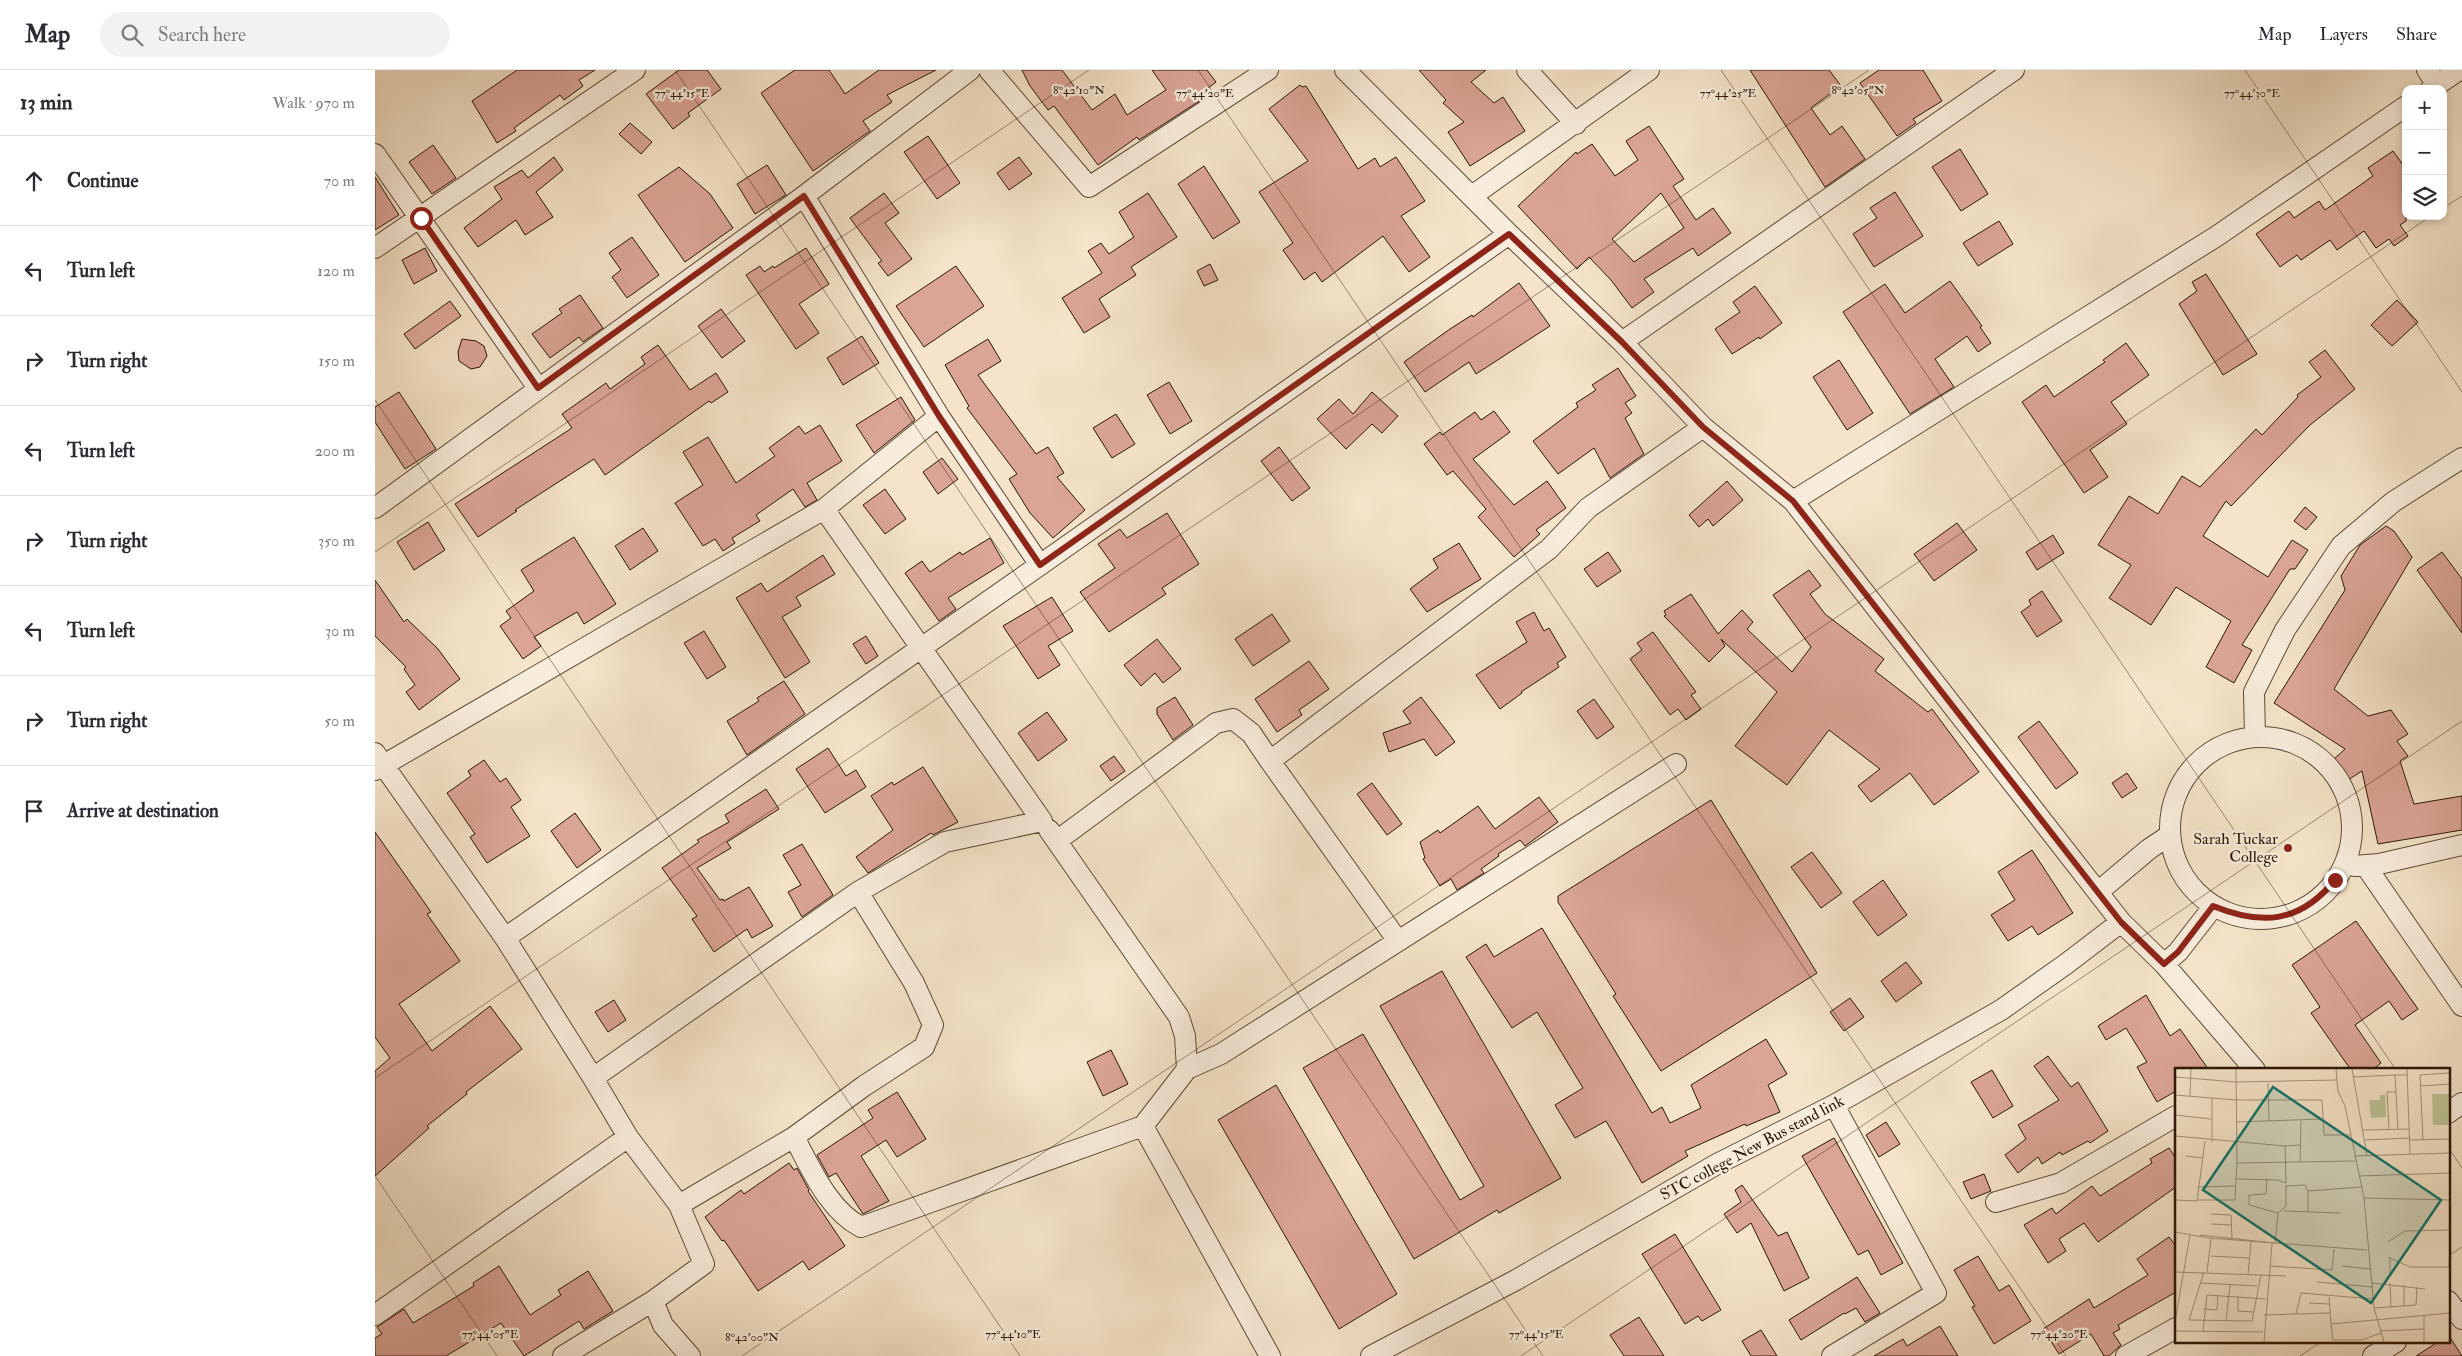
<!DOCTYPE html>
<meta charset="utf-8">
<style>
:root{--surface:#fff;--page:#f2f2f3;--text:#2b2b33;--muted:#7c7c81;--line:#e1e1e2}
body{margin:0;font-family:"IM FELL Double Pica",serif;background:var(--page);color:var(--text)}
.controls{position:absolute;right:15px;top:15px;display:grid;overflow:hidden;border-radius:10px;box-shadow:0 2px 8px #0003}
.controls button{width:45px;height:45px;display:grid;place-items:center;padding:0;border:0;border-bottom:1px solid var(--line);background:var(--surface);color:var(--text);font:25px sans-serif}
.stop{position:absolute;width:15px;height:15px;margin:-11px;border:4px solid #8f2418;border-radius:50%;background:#fff}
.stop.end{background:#8f2418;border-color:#fff;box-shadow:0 1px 5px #0008}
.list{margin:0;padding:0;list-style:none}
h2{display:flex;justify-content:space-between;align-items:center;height:65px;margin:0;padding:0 20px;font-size:21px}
h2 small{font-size:16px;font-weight:400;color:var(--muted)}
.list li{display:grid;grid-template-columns:32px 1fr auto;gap:15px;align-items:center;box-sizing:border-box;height:90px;padding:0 20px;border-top:1px solid var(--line)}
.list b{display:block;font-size:19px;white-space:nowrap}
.list em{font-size:16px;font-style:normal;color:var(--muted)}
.icon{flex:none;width:28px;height:28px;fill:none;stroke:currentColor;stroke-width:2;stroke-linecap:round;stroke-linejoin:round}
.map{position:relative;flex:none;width:2087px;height:1286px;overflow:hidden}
header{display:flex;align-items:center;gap:30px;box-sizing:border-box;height:70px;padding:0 25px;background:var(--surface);border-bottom:1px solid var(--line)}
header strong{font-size:24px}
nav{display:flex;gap:28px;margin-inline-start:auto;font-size:18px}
.search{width:350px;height:45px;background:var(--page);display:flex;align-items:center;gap:12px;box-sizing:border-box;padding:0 18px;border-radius:28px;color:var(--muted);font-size:19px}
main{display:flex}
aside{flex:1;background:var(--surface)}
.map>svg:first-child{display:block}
.building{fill:#dba596;stroke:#2c1605;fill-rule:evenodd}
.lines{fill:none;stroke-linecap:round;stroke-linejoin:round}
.minor-casing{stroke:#5e4a36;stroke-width:22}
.minor{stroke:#f8eddc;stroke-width:20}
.route{stroke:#8f2418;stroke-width:6}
.ticks{fill:none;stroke:#2c1605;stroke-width:1;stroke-opacity:0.45}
.poi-dot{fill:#8f2418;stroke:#f8eddc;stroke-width:2}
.labels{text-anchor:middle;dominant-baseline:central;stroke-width:4.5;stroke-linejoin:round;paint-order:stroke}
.poi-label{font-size:16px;fill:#2c1605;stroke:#f8eddc;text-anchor:end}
.street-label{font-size:16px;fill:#2c1605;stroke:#f8eddc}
.inset-road{fill:none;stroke:#a5927b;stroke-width:1}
.view{fill:#0f766e;fill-opacity:0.15;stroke:#0f766e;stroke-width:2.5}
.inset-edge{fill:none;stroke:#2c1605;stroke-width:2.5}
.ticks-label{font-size:12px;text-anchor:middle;fill:#2c1605;stroke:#f8eddc;stroke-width:4.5;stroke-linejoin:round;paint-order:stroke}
</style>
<header>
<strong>Map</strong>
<div class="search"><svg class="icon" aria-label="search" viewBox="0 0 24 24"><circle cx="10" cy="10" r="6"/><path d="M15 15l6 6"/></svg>Search here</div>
<nav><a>Map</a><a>Layers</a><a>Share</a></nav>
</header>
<main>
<aside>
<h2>13 min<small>Walk · 970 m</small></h2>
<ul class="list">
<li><svg class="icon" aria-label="ahead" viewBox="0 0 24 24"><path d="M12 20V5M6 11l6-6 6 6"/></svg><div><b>Continue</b></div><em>70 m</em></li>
<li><svg class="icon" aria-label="left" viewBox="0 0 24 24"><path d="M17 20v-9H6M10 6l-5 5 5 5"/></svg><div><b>Turn left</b></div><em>120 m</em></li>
<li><svg class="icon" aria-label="right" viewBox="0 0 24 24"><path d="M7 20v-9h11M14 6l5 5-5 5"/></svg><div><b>Turn right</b></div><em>150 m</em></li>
<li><svg class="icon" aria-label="left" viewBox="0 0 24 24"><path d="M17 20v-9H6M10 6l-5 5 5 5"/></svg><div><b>Turn left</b></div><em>200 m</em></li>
<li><svg class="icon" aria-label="right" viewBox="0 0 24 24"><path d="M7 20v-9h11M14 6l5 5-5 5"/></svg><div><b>Turn right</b></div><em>350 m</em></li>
<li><svg class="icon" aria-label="left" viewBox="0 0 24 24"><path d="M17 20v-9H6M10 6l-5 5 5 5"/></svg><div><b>Turn left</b></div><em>30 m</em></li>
<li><svg class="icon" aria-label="right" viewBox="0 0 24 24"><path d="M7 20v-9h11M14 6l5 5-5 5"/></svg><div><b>Turn right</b></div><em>50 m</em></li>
<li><svg class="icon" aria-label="arrive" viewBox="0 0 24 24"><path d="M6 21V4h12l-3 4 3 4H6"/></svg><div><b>Arrive at destination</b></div></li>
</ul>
</aside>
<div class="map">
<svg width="2087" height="1286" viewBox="0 0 2087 1286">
<rect width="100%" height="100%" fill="#f5e4c9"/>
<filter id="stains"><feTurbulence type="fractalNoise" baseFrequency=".004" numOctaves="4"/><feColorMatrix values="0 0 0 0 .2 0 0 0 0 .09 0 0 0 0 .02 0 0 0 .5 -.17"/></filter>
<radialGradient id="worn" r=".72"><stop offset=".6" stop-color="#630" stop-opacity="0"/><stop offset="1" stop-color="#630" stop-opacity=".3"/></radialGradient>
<path class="building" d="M142,0H220L204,10L208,16L189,30L185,25L139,58L141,61L122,73L97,31Z
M304,0H332L346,19L313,43L315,46L298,59L271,24Z
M420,0H454L470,24L504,0H561L512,25L517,32L488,51L495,61L438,101L386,23Z
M647,0H687L717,40L740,24L752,45L791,20L777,0H832L841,12L823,26L826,30L764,70L762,67L723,95L679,36L673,40L655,16Z
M1044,0H1111L1096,12L1119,33L1128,27L1150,61L1095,96L1073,62L1089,52L1068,33L1071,30Z
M1375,0H1454L1466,16L1436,38L1455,65L1467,56L1490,89L1450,117Z
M1504,0H1548L1567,31L1538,49L1541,53L1522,66L1485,13Z
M925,15L927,17L931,16L983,99L1000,88L1005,97L1021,87L1050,131L1026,146L1055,187L1034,202L1008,166L947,212L940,202L929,210L908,180L918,173L884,122L933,91L894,39Z
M255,53L277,72L266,84L244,64Z
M1274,56L1309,109L1298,116L1321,150L1338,138L1356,163L1323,186L1318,178L1269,209L1279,222L1257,238L1236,210L1214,187L1202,199L1143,136L1201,82L1202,84L1217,74L1240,106L1263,90L1251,71ZM1286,123L1309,158L1259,192L1237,169Z
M553,66L585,113L562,129L529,82Z
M58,75L81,108L57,124L34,92Z
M1585,79L1613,124L1586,141L1557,97Z
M2018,81L2031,99V151L2025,155L2033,166L2019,176L2014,169L2001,178L1989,161L1962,180L1955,170L1926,190L1922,185L1905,197L1881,164L1914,141L1919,148L1944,131L1950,140L1998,106L1993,98Z
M179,87L188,100L161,122L178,147L150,165L141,150L103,177L89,158L127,129L119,117L147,100L153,108Z
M644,87L657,104L634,120L622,103Z
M392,95L411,125L380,144L362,114Z
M829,96L865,152L838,169L803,114Z
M304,97L335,124L358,158L310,192L263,125Z
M0,107L24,145L0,160Z
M1520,122L1548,166L1499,197L1478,164L1502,148L1495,138Z
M509,123L524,143L510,153L537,189L513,206L503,193L507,191L475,148Z
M773,123L802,167L756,197L761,205L724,229L735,247L709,263L687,228L727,203L713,181L726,173L734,184L759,167L744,142Z
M1624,151L1638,174L1603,196L1588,173Z
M257,167L284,205L252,228L237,207L246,200L234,183Z
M50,178L62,201L39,214L27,190Z
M431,178L454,214L424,234L444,263L421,279L371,205L385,196L389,202L398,196L399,198Z
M835,194L843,210L829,216L822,201Z
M581,196L609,236L549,277L521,236Z
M1831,204L1882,284L1848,305L1804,234L1822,221L1817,212Z
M1575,211L1607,256L1605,257L1616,273L1603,282L1592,266L1560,289L1579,317L1535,344L1468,242L1510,214L1530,243Z
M1144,213L1175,256L1101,304L1094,292L1050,322L1029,292L1075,259L1097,245L1098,247Z
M1380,216L1407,253L1385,269L1384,267L1357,284L1340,259L1365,242L1358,232Z
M205,225L228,258L208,272L204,267L175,288L157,264L187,243L184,239Z
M2022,230L2043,252L2017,276L1996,255Z
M75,231L86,246L40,279L29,264Z
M346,239L370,271L347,288L323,256Z
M487,266L504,293L468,315L452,288Z
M87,269L101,271L109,276L112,286L105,297L96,299L84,291L83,282Z
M613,269L626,291L603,305L661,384L673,377L689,403L682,407L710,440L678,468L655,443L634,409L642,404L592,338L594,336L570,295Z
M1751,273L1774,305L1736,332L1752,354L1715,380L1733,407L1709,423L1647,332L1671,315L1679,327L1730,292L1728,290Z
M283,275L315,320L341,303L353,322L336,333L334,331L230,405L219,389L140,440L142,441L103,467L80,434L197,358L187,344L231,313L235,319L270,294L266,287Z
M1950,280L1980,319L1935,355L1856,436L1851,431L1828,466L1893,507L1917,470L1933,480L1920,499H1915L1867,575L1877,580L1859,613L1831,597L1856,551L1801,517L1776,555L1734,528L1756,495L1723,475L1754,426L1783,444L1807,406L1825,417L1881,359L1887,365L1923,327L1922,325L1946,307L1934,292Z
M1464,290L1498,343L1472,360L1438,307Z
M1243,298L1261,326L1250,333L1257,343L1250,348L1269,384L1235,408L1219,378L1183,404L1158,371L1203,337L1201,333L1221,320L1217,315Z
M794,312L817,351L795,364L772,325Z
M24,322L61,379L30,399L0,352V337Z
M997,322L1023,346L1007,363L997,354L971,379L942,349L964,329L978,344Z
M526,327L540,350L499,383L481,355Z
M1119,341L1135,362L1098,389L1139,435L1172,411L1191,438L1161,460L1165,464L1139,487L1103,447L1111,439L1078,401L1072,405L1049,374L1065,362L1067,365L1100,342L1106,350Z
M741,344L760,374L737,388L718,358Z
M445,355L467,391L432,413L442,430L430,437L418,419L381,445L385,451L357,468L360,473L348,481L340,469L328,476L300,433L328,415L308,382L333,367L361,413L400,386L394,378L424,356L430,364Z
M904,377L935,418L917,431L886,391Z
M567,388L583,409L563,424L548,402Z
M1352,411L1368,430L1338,456L1333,449L1324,457L1314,445Z
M510,419L531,449L510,464L488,435Z
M1930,437L1942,447L1931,460L1919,451Z
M792,443L824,494L787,518L791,524L734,562L705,522L740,498L723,474L745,459L752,468Z
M53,452L70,480L39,500L22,472Z
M1582,453L1602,480L1559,511L1539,484Z
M2011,456L2019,461L2037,487L1959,619L1993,646L2016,640L2033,664L2022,671L2033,686L2025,691L2039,734L2087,726V760L2003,774L1987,701L1973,710L1957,691L1970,679L1899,633L1970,520L1966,506L1985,475Z
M268,458L283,481L255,500L240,476Z
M1678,465L1689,483L1662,500L1651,482Z
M199,467L241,534L209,554L202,542L159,567L166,576L148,589L125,556L136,548L131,541L159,521L146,500Z
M615,468L629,493L573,528L581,539L564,551L530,503L547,491L555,502L585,482L587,485Z
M1084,473L1106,509L1052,542L1035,519L1063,498L1058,489Z
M1233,482L1246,501L1222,517L1209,499Z
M2067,482L2087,509V563L2042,500Z
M448,485L460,504L421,527L426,536L407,547L435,592L410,608L361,528L386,513L392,522Z
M1434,500L1446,516L1435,524L1450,544L1509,589L1500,601L1553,642L1557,639L1604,702L1559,735L1535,703L1496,732L1483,716L1505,699L1454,660L1412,715L1360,676L1402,622L1346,569L1350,576L1334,592L1289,546L1291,545L1289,541L1316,524L1343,564L1367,540L1378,552L1372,559L1417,602L1436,577L1398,525Z
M0,510L29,552L32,549L63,579L85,609L44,640L31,622L40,615L29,599L31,597L0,566Z
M1667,521L1687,551L1662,567L1646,542L1656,535L1654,530Z
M677,527L698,561L673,576L685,595L663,609L628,556Z
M1159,542L1169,561L1174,558L1191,587L1182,593L1184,597L1146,622L1147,623L1125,639L1101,605L1152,572L1141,552Z
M897,544L915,571L878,596L860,569Z
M329,561L351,597L332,609L309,573Z
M1278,562L1321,622L1316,625L1326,639L1311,650L1303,639L1295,645L1255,589L1267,580L1262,573Z
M491,566L503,586L491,594L478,574Z
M782,569L806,599L788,613L780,603L766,616L749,595Z
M934,591L954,619L924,640L927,645L902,662L880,629Z
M409,611L430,644L372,685L352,651L384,631L382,628Z
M800,627L818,655L798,670L782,644V638Z
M1046,627L1080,672L1061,686L1049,669L1014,682L1008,663L1036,653L1028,641Z
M1219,629L1239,657L1222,669L1202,641Z
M672,642L692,670L663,691L643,663Z
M1664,651L1703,703L1681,719L1643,667Z
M453,678L471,706L481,700L491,717L450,743L421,699Z
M739,686L750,701L736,711L725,696Z
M109,690L125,712L131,708L146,730L136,737L155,766L112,793L95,767L100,764L72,723L96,706L93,701Z
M548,697L583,752L558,765L556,763L493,803L481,787L518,760L496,726L517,712L519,715Z
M1752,703L1762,718L1747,728L1737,713Z
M997,713L1027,754L1012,765L982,724Z
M391,719L404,739L352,772L356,778L322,798L345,830L348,829L349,831L374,817L398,856L377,868L372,859L339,882L317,849L322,846L287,798L324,772L322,770L354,752L350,745Z
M1164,727L1183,752L1150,776L1145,770L1123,784L1124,786L1106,799L1109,803L1082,820L1076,809L1065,816L1048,789L1050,788L1045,772L1063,760L1065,763L1103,736L1120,759Z
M1336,730L1442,903L1286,1001L1238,926L1241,924L1183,832V826Z
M200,743L226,780L202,798L176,761Z
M0,762L56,842L52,844L85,891L24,934L57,981L115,936L147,979L91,1022L92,1024L52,1056L54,1058L0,1106V1001L15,988L0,967Z
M427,774L458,825L427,847L413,822L426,815L408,785Z
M1657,780L1698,843L1663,865L1657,856L1633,871L1616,845L1640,830L1623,802Z
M1437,782L1467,823L1446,838L1416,797Z
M1508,810L1532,845L1503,866L1478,832Z
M1981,851L2043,939L2027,950L2014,931L1980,955L2006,993L1997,1000H1976L1936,943L1945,937L1917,895Z
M1167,858L1277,1043L1287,1037L1295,1053L1326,1038L1316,1015L1391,969L1412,1004L1393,1015L1405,1042L1371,1056L1370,1054L1310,1081L1313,1086L1267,1113L1231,1051L1200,1068L1180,1035L1208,1018L1162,942L1137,958L1091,887L1111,874L1119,887Z
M1531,892L1547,913L1521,932L1506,911Z
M1067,901L1186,1108L1124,1143L1122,1140L1039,1189L928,998L988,964L1085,1130L1109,1116L1005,936Z
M1771,925L1795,966L1805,959L1834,1000H1801V1021L1782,1032L1762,997L1772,992L1751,958L1731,970L1723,956Z
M1475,928L1489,947L1469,961L1455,942Z
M239,930L251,950L233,962L220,942Z
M736,980L753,1014L728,1026L712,992Z
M1673,986L1696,1017L1703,1012L1733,1061L1715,1073L1713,1071L1687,1085L1685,1082L1667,1094L1663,1087L1643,1103L1630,1085L1651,1069L1643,1055L1684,1030L1659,996Z
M1617,1000L1638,1036L1618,1048L1596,1012Z
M901,1015L1022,1224L964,1259L843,1050Z
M522,1022L551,1069L522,1087L511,1070L486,1086L514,1131L488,1144L461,1103L454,1107L442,1085L498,1048L493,1040Z
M1511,1052L1525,1074L1504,1087L1491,1065Z
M1459,1068L1528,1193L1506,1205L1493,1180L1483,1185L1427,1086Z
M1794,1078L1801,1088V1117L1723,1172L1709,1153L1684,1169L1691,1181L1673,1193L1649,1155L1677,1138L1681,1144L1717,1116L1725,1126L1777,1093L1775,1089Z
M414,1093L419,1100L422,1098L434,1120L433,1121L470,1176L434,1200L428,1191L383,1221L349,1170L347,1171L330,1147L366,1120L369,1124Z
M1609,1104L1616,1121L1596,1129L1588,1112Z
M1367,1115L1403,1166L1412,1162L1434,1208L1409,1221L1376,1153L1362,1163L1349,1144L1366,1132L1360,1120Z
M1300,1164L1346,1240L1327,1251L1323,1246L1310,1254L1267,1184Z
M1794,1167L1801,1176V1222L1743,1255L1745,1259L1738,1263L1746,1275L1734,1286H1729L1716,1264L1684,1284L1668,1259L1714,1229L1719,1238L1773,1205L1762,1189Z
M1603,1186L1624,1221L1634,1215L1656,1251L1619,1274L1597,1237L1600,1236L1579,1200Z
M124,1196L155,1245L186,1225L183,1220L213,1201L238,1241L209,1259L204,1251L149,1286L126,1253L71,1286H0V1268L7,1264L2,1257L29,1239L38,1253L99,1216L98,1213Z
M1482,1207L1505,1243L1490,1252L1481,1238L1470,1244L1469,1243L1426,1270L1414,1250Z
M1264,1247L1289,1286H1249L1235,1265Z
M1565,1256L1583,1286H1499L1528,1269L1532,1276Z
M1386,1260L1402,1286H1376L1367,1271Z
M2074,1266L2087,1286H2041L2063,1272H2073Z"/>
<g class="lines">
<defs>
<path id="minor" d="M614,0L714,117L893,0
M970,0L1134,164L1247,272L1328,357L1418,431L1746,852L1789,894L1880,1000
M1152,0L1201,54
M2052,0L2062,15
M2056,19L2084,0
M0,84L163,318
M429,126L564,346L665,495
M1097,126L1274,0
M0,178L260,0
M1247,272L1639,0
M1418,431L1842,166L2031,36
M0,438L429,126L595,0
M449,439L564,346
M1795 758a91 91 0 1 1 182 0a91 91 0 1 1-182 0Z
M1880,667L1879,622L1910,560L1966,476L2018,432L2087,388
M0,683L130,868L665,495L1134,164
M895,691L1023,871
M0,700L449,439L667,751L570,772L483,822L218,1008L130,868
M674,760L804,947L810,966L812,999L768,1056L895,1286
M683,770L841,653L858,649L876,663L895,691L1174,479L1213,438L1328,357
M1990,795L2087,936
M1979,796L2004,794L2087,775
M483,822L539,913L558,955L549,977L489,1016L419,1067C436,1098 453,1140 486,1157L768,1056
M1723,822L1774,779L1795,765
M1789,894L1803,882L1838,837
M812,999L846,984L1301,694
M2073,1043L2087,1033
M1621,1132L1686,1113L1801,1046
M304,1135L419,1067
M278,1231L288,1255L315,1286
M2073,1231L2087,1249
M0,1245L253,1067
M188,1286L278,1231L329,1194L304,1135L253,1067L218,1008
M996,1286L1141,1210L1342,1094L1459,1035L1626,940L1691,894L1746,852
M1457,1286L1561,1223L1459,1035
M1751,1286L1801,1258
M1998,1286L2021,1272"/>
</defs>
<use href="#minor" class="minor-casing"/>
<use href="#minor" class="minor"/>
</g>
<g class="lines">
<path class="route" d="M46,148L163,318L429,126L564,346L665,495L1134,164L1247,272L1328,357L1418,431L1746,852L1789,894L1803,882L1838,836C1887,856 1925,853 1960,810"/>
</g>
<path class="ticks" d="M300,0L1168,1286M823,0L1691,1286M1346,0L2021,1000M1870,0L2087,322M2068,138L2087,126M0,330L645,1286M0,482L714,0M0,1008L1494,0M2073,1077L2087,1098M0,1106L122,1286M2073,1186L2087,1177M367,1286L2056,146M1146,1286L2087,651M1925,1286L1946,1272"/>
<circle class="poi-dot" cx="1913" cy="778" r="5"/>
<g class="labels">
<g class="poi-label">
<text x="1903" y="769">Sarah Tuckar<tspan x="1903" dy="18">College</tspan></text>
</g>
<g class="street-label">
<text transform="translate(1377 1078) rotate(-28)">STC college New Bus stand link</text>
</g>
</g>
<g transform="translate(1800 998)">
<rect width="275" height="275" fill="#f5e4c9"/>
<path d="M257,26H274L275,57H258ZM205,27H210L211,49L196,50L194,32H205Z" fill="#bdc496"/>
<path class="inset-road" d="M61,1L62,95L180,93M161,1L163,23L170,38L189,130L199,240L209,274M177,1L192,88M232,1L235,86M0,9L61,14L162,12M178,9L220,7M93,15L94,53M245,18L275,16M0,27L61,32H147L149,67H175M15,28L16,1M37,30V74M0,47L36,51M61,54L147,51M214,61L212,24H221M223,61L220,7H232M188,62L235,61M0,68L110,78L111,115L102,112L61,111L62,95M189,72L235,70M235,72L275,71M248,72L245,7L275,5M110,78L125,77M11,88L28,90M179,88L275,85M125,94L126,52M184,108L275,105M92,111L91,126L74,127V137L103,145M111,118L130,117L133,123L186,119M24,119L60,118M133,123V144M189,130L275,132M0,132L22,133L30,73M23,132H60L61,111M109,143L165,145M36,146L56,147L57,171M36,156L56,157M0,164L34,170L192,182M25,167L99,175M213,174L230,163L275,162M100,175L103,145L111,138V117M36,188L74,190M213,189L235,199H274L275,171M215,190V209M95,198L157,202L159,181M167,198L195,201M0,204L111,208M29,204L14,252L77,253L86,207M32,204L36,171M73,206L76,174M142,214L198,219M26,215L82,218M197,215L250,221M215,215L216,239M229,217V237M63,228V243L78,244M154,229L156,256M134,235L154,236M199,240L241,237L242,219M28,241L42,242L43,227M121,246L126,225L198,231M89,247L155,245M249,247V274M51,253L55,217M0,254L15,167M0,263L88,264M28,263L32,227L91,231M205,263L249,261M206,265L187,272H158L156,256L275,245M89,274L97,176"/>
<path class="view" d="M98,19L266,132L196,235L28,122Z"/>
<rect width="275" height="275" class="inset-edge"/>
</g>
<g class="ticks-label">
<text x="704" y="24">8°42'10"N</text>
<text x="1483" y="24">8°42'05"N</text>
<text x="307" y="27">77°44'15"E</text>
<text x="830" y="27">77°44'20"E</text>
<text x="1353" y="27">77°44'25"E</text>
<text x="1877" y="27">77°44'30"E</text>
<text x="115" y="1268">77°44'05"E</text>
<text x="638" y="1268">77°44'10"E</text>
<text x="1161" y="1268">77°44'15"E</text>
<text x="1684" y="1268">77°44'20"E</text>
<text x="377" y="1271">8°42'00"N</text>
</g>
<rect width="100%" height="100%" filter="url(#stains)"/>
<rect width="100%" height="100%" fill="url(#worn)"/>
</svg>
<div class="controls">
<button>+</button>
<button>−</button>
<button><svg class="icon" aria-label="layers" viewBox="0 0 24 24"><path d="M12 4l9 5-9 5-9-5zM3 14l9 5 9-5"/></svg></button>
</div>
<div class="stop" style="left:46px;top:148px"></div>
<div class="stop end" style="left:1960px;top:810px"></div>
</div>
</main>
